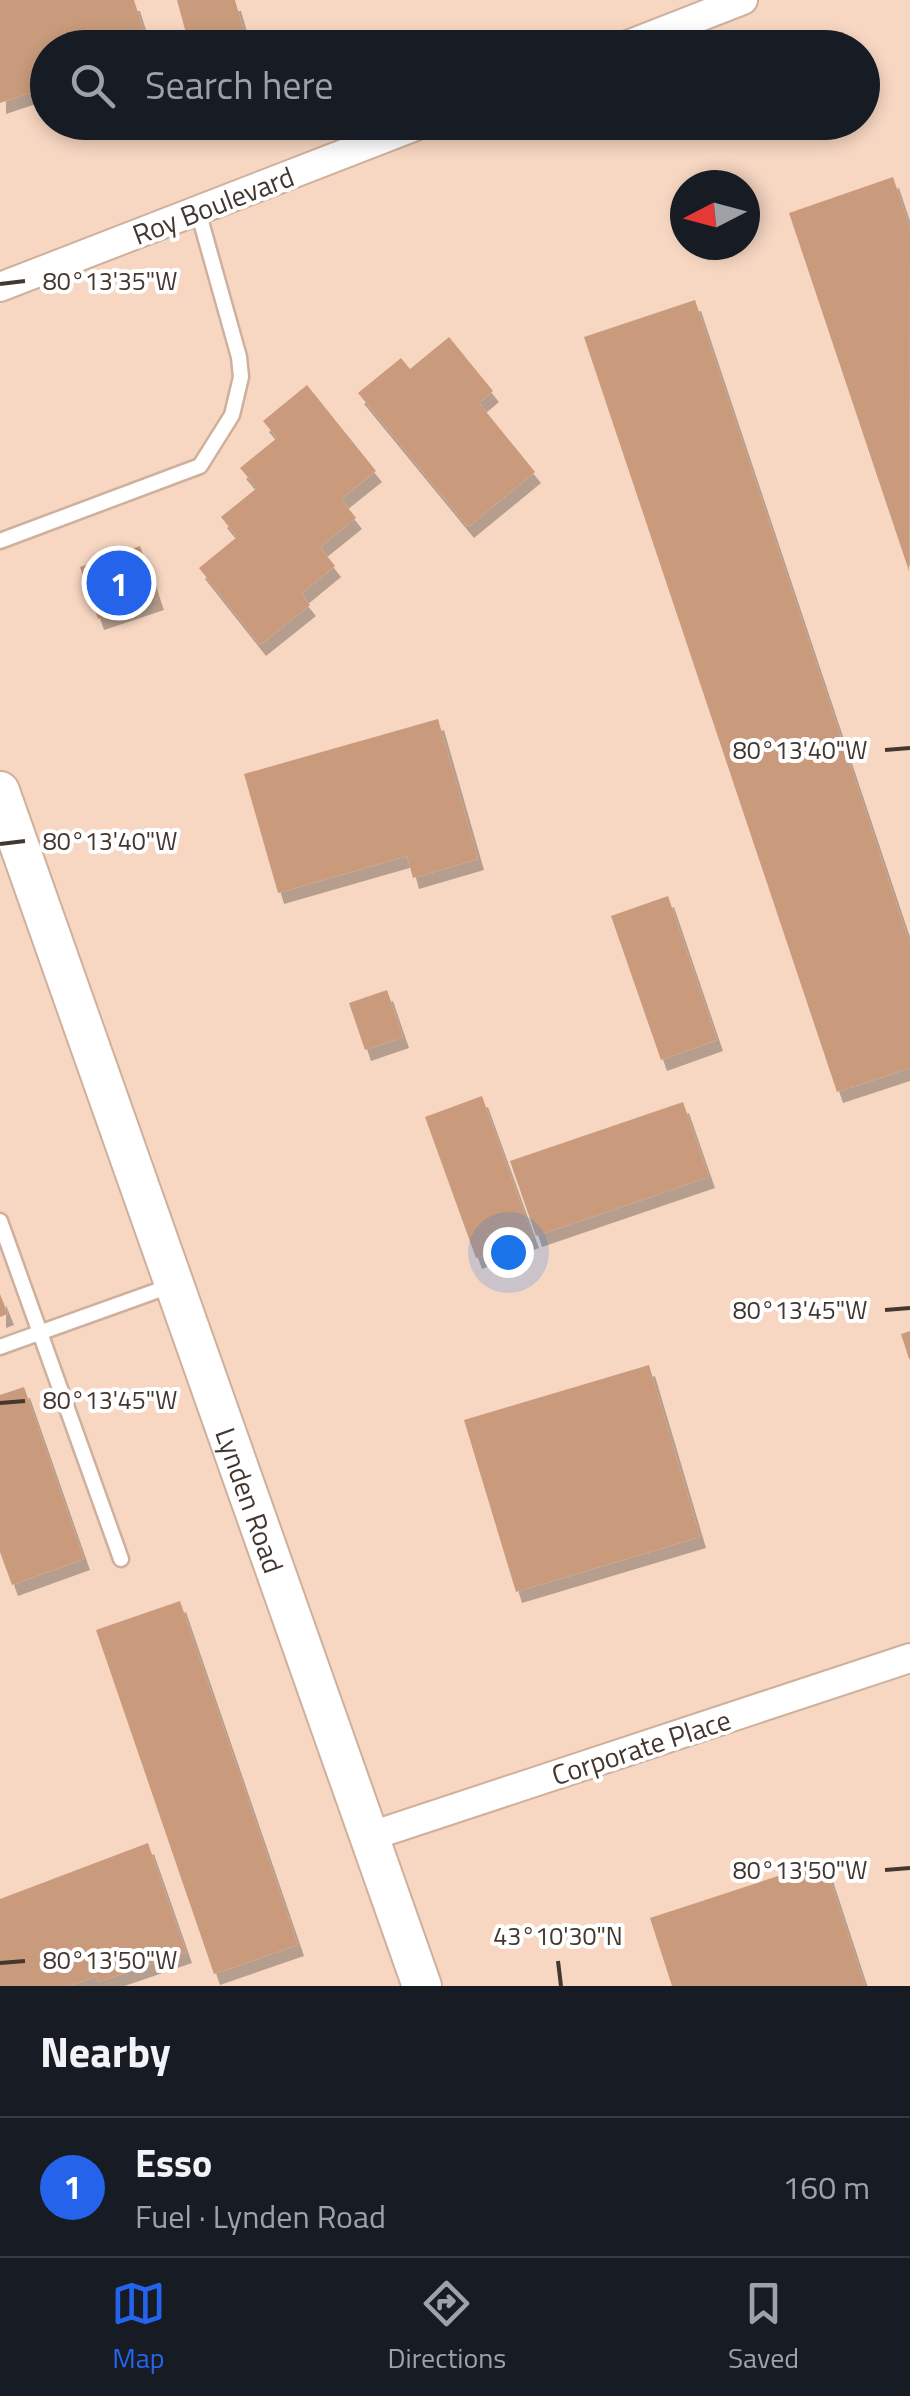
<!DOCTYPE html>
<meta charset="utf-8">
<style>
:root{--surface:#171b24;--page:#242831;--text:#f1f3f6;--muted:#9ea1a6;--line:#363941;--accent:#2563eb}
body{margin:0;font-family:"Titillium Web",sans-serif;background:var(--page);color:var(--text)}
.compass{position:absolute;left:670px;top:170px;width:90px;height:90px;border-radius:50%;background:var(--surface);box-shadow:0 5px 15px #0003;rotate:264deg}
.you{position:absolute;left:508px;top:1252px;width:35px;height:35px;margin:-25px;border:8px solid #fff;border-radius:50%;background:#1a73e8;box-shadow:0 0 0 15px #1a73e833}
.badge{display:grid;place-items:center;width:65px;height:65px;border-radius:50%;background:var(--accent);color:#fff;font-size:32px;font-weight:700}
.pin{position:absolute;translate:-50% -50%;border:5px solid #fff;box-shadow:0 2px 10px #0006}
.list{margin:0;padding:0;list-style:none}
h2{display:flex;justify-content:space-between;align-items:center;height:130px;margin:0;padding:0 40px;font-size:42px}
h2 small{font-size:32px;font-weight:400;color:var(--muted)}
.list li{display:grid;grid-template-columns:65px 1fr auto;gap:30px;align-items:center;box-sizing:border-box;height:140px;padding:0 40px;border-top:2px solid var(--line)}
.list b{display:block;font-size:38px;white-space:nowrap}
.list p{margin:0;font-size:32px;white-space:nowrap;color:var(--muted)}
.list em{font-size:32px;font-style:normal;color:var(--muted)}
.icon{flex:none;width:55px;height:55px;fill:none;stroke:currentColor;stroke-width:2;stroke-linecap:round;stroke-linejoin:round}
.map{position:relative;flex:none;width:910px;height:1986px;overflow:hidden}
.search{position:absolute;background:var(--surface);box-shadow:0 5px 15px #0003;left:30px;right:30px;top:30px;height:110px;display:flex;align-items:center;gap:25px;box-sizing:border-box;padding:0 35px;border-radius:55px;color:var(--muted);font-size:38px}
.sheet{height:270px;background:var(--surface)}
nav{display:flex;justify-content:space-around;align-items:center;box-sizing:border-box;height:140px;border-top:2px solid var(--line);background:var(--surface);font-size:28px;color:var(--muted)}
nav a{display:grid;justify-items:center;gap:5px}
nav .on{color:var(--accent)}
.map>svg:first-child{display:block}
.building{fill:#c99b7b;filter:url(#shadow)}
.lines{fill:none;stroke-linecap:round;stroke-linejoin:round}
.service-casing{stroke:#ceb09c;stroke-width:19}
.minor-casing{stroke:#ceb09c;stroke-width:32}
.secondary-casing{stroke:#ceb09c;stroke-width:42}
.service{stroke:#fff;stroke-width:14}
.minor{stroke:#fff;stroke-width:28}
.secondary{stroke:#fff;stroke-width:38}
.ticks{fill:none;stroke:#44372f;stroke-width:4}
.labels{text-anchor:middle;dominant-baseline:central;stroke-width:8;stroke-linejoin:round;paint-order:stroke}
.street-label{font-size:28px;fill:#44372f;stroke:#fff}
.ticks-label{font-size:25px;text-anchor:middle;fill:#44372f;stroke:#fff;stroke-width:8;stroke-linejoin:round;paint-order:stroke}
</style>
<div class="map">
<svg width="910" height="1986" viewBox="0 0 910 1986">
<defs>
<filter id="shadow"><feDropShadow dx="6" dy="11" stdDeviation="0" flood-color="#0004"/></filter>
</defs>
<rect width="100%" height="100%" fill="#f7d7c2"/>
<path class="building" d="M0,0H134L149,48H48V87L0,103Z
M177,0H235L248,45L190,48Z
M893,177L910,228L909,571L789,213Z
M695,300L910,944V1068L837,1092L584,337Z
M449,337L493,391L479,403L535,472L468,527L358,393L401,358L410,369Z
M307,385L376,471L341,499L356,518L320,547L335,566L301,594L310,605L260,645L199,568L237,537L221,517L257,488L240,468L277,438L263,421Z
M140,546L158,599L98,619L80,567Z
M438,719L478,859L413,878L407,856L278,893L244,774Z
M668,896L717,1040L661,1060L611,916Z
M387,990L403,1037L365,1050L349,1003Z
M482,1096L533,1237L476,1258L425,1117Z
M683,1102L709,1177L536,1236L510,1161Z
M0,1294L8,1314L0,1317Z
M910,1331V1359H909L901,1334Z
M649,1365L700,1537L516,1592L464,1420Z
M24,1387L84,1559L12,1585L0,1552V1395Z
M180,1601L298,1945L214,1974L96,1630Z
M148,1843L186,1952L98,1982L97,1976L68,1986H0V1899Z
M824,1861L865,1986H672L650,1918Z"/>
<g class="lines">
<defs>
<path id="service" d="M0,541L200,466L232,415L241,377L239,357L198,211
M0,1221L121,1559
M0,1347L173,1285"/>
<path id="minor" d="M620,48L743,0
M0,287L426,122
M371,1836L910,1658"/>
<g id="secondary">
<path id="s1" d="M0,791L422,1986"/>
</g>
</defs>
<use href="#service" class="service-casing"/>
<use href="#minor" class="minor-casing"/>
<use href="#secondary" class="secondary-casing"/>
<use href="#service" class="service"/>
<use href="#minor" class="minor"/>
<use href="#secondary" class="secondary"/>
</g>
<path class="ticks" d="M0,284L25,281M885,750L910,748M0,844L25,841M885,1310L910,1308M0,1403L25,1401M885,1870L910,1868M558,1961L561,1986M0,1963L25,1961"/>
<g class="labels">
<g class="street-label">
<text transform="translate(213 205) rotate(-21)">Roy Boulevard</text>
<text stroke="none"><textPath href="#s1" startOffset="752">Lynden Road</textPath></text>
<text transform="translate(641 1747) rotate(-18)">Corporate Place</text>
</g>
</g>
<g class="ticks-label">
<text x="110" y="290">80°13'35"W</text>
<text x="800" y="759">80°13'40"W</text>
<text x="110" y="850">80°13'40"W</text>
<text x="800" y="1319">80°13'45"W</text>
<text x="110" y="1409">80°13'45"W</text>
<text x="800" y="1879">80°13'50"W</text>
<text x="558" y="1945">43°10'30"N</text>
<text x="110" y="1969">80°13'50"W</text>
</g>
</svg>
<svg class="compass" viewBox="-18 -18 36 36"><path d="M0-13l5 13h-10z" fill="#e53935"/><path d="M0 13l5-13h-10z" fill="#9ea1a6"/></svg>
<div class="you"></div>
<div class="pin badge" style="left:119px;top:583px">1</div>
<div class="search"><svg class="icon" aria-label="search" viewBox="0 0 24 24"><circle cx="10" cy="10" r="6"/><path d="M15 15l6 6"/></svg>Search here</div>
</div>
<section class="sheet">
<h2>Nearby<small></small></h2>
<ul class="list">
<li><span class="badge">1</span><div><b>Esso</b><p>Fuel · Lynden Road</p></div><em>160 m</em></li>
</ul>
</section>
<nav>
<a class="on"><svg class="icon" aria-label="map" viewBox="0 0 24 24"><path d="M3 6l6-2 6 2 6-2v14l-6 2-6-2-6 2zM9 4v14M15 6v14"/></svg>Map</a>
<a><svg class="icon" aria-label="directions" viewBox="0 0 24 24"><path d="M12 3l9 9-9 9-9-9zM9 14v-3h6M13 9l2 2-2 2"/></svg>Directions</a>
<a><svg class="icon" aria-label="saved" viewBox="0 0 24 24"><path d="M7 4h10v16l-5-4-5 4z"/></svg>Saved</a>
</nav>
